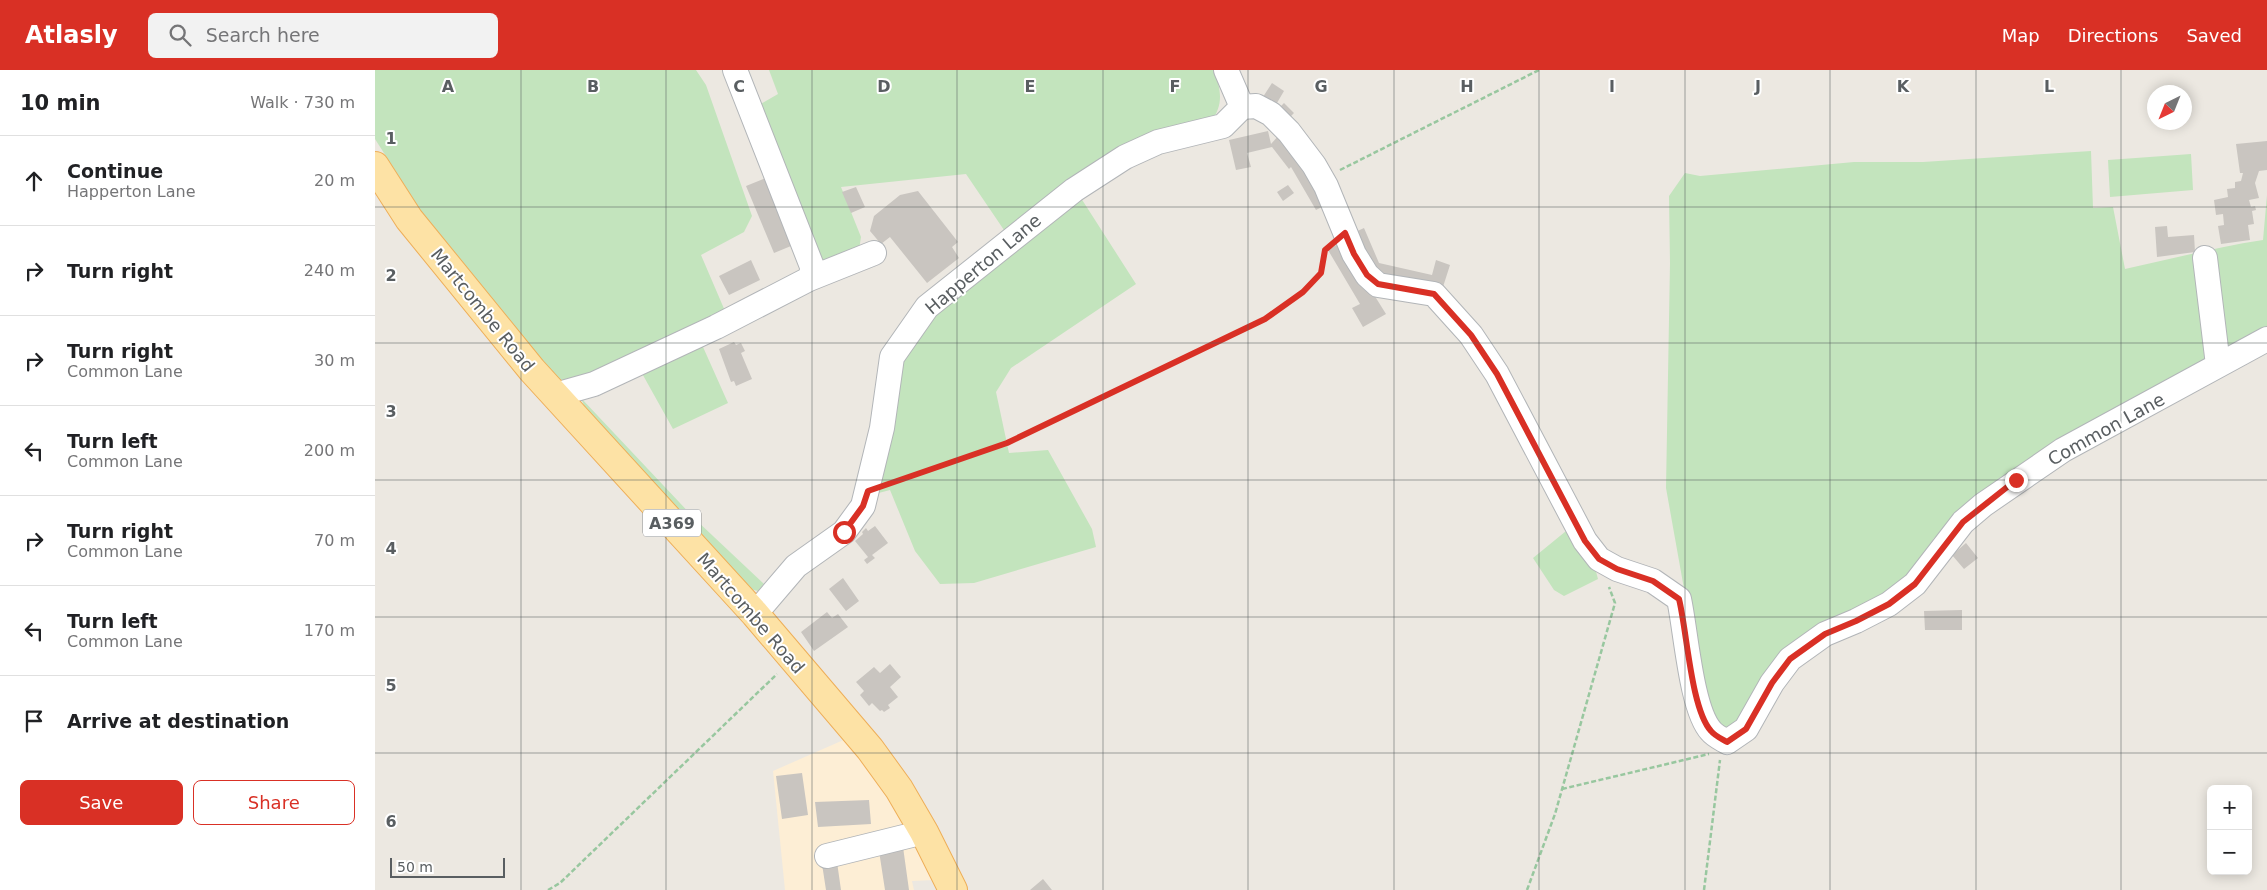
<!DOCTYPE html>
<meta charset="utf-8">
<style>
:root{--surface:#fff;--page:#f2f2f2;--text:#202124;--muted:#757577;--line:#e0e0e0;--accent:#d93025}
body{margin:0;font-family:"DejaVu Sans",sans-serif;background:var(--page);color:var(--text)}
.controls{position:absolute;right:15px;bottom:15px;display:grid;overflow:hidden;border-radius:8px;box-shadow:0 2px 12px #0003}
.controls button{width:45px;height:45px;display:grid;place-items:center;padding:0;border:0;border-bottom:1px solid var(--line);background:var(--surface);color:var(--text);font:25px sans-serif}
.compass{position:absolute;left:1772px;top:15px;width:45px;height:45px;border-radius:50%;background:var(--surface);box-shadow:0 2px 12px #0003;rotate:223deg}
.scale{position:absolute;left:15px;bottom:12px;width:115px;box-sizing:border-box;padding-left:5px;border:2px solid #595e61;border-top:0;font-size:14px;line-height:18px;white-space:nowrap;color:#595e61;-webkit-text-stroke:4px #fff;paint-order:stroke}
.stop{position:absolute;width:15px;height:15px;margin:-11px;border:4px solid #d93025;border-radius:50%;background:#fff}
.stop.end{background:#d93025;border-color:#fff;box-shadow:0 1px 5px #0008}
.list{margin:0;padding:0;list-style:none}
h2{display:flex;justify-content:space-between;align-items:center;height:65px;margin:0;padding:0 20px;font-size:21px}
h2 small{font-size:16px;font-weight:400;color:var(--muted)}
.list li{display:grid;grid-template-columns:32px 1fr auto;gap:15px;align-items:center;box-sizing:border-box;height:90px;padding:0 20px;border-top:1px solid var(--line)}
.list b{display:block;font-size:19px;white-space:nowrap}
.list p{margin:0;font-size:16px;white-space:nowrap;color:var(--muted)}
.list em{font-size:16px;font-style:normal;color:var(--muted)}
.actions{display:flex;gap:10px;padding:15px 20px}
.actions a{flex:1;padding:11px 0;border:1px solid var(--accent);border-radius:8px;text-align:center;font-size:18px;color:var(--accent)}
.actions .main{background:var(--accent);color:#fff}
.icon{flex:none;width:28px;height:28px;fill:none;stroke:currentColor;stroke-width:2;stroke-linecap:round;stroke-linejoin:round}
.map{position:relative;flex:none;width:1892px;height:820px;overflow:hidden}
header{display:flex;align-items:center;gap:30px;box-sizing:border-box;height:70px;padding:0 25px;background:var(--accent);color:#fff}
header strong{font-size:24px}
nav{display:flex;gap:28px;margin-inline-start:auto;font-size:18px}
.search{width:350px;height:45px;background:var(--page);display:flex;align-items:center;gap:12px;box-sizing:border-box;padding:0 18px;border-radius:8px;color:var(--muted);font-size:19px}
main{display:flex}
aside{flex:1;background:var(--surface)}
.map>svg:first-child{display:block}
.commercial{fill:#fdeed5}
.green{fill:#c3e4bd}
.building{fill:#c9c5c0}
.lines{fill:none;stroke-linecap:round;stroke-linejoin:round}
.minor-casing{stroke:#b2b5b8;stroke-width:26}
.major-casing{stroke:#eeae58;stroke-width:30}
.path{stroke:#98c79f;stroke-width:2.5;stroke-dasharray:5 2.5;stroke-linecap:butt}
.minor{stroke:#fff;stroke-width:24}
.major{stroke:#fde2a5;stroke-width:28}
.route{stroke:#d93025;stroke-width:6}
.grid{fill:none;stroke:#595e61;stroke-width:1;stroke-opacity:0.55}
.labels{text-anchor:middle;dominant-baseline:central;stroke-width:4;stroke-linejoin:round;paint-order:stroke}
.shield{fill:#fff;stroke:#8b8e90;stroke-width:1}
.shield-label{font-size:16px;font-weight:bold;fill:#595e61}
.street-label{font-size:18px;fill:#595e61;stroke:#fff}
.grid-label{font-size:16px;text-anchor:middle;font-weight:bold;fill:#595e61;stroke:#fff;stroke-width:4;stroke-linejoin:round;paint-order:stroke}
</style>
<header>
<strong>Atlasly</strong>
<div class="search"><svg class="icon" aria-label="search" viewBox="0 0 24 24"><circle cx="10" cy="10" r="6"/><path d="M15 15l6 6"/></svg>Search here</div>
<nav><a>Map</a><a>Directions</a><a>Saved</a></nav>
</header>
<main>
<aside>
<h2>10 min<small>Walk · 730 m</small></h2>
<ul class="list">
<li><svg class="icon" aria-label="ahead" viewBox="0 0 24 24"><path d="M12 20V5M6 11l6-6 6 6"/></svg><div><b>Continue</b><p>Happerton Lane</p></div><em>20 m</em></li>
<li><svg class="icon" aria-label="right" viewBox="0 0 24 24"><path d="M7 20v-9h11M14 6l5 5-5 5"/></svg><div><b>Turn right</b></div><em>240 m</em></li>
<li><svg class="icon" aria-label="right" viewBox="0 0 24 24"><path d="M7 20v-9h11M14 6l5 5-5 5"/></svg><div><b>Turn right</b><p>Common Lane</p></div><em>30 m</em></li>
<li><svg class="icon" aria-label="left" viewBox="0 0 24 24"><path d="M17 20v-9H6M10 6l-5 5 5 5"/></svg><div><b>Turn left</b><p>Common Lane</p></div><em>200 m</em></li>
<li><svg class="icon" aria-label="right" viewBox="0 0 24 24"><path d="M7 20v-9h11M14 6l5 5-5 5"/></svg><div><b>Turn right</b><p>Common Lane</p></div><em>70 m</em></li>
<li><svg class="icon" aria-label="left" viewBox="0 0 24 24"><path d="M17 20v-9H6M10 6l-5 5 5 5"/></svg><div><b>Turn left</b><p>Common Lane</p></div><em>170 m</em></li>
<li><svg class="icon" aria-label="arrive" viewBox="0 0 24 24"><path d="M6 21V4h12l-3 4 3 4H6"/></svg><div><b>Arrive at destination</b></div></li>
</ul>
<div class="actions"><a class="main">Save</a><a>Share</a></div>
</aside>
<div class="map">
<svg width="1892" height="820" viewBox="0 0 1892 820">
<rect width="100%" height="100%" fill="#ece8e1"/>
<path class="commercial" d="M473,668L544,777L559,810L537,811L539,820H410L398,701Z"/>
<path class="green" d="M0,0H321L331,15L377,146L369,162L326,185L350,241L206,309L183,310L106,219L44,138L0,69Z
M394,0H839C846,20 849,34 836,52L631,163L591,104L466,117L486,167L484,180L447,193L382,36L403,24Z
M1716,81L1718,138L1738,137L1750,199C1796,189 1842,177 1888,170L1892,125V264L1572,459L1559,468L1532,510L1476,548L1356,662L1337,650L1323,597L1291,418L1295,193L1294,126L1310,103L1325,106L1479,92H1548Z
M1816,84L1818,120L1735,127L1733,90Z
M704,125L761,214L636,298L621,322L634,383L673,380L717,459L721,477L599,513L565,514L540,481L515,420L496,425L523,289L555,241Z
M324,268L353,333L298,359L264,298Z
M206,328L321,450L389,514L383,521L375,519L211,341Z
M1196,457L1219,494L1223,509L1189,526L1179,520L1158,488Z"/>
<path class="building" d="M897,13L909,21L899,38L886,30Z
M909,33L919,43L912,50L902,40Z
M893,61L896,74L905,64L953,134L941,140L916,97L914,99L897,77L872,83L876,97L861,100L854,70Z
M1892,71V100L1884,101L1880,113L1884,128L1874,130L1876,137L1880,136L1881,140L1877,141L1879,154L1873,155L1875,170L1846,174L1843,156L1849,155L1848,144L1841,145L1839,130L1853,127L1852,119L1860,118V112L1866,111L1868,103H1865L1861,74Z
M393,107L414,158L410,160L416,176L399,183L371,116Z
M913,115L919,123L908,131L902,122Z
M481,117L490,137L476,143L467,122Z
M543,121L583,172L577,177L584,188L552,213L515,167L506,174L495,161L499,146L525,125Z
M1792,156L1793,167L1819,165L1820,182L1782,187L1780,157Z
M989,158L1004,193L1057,205L1061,190L1075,195L1067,220L1003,206L976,164Z
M966,172L1011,244L988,257L977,238L985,234L953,180Z
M376,190L385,210L354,225L344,206Z
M359,272L361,275L366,273L370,281L366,283L377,309L361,316L359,311L356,312L344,279Z
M500,456L513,473L497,485L500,488L492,494L489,490L493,487L480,471L488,464L487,462L491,458L493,461Z
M1591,473L1603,488L1589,499L1577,485Z
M468,508L484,531L471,541L454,519Z
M1587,540V560H1550L1549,541Z
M452,542L457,548L463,544L473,557L439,581L426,562Z
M515,594L526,607L515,617L523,627L513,635L515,638L509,642L507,640L505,641L497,633L494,636L485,625L489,621L481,612L499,597L505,603Z
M427,703L433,745L407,749L401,706Z
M494,730L496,754L443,757L440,732Z
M528,777L534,820H510L504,781Z
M462,792L466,820H451L447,794Z
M668,809L677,820H655Z"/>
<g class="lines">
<defs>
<path id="minor" d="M360,0L438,199L434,209
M851,0L867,37
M867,37L881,36L896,44L914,62L939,95L951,116L979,184L992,205L1003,215L1059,224L1096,265L1122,304L1210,471L1224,489L1242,499L1278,511L1304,529C1311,561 1316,639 1336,661C1340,666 1347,669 1352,672L1371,659L1397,613L1415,589L1450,564L1481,551L1514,534L1540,514L1588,452L1608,435L1688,380L1892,269
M1830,188L1843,295
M180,325L219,314L341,257L434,209L499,183
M380,544L421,496L469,462L488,436L507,358L517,287L552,237L699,120L750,87L783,72L848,56L867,37
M452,786L549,762"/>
<path id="major" d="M0,96L34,149L157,300L380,544L495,679L524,719L549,762L578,820"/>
</defs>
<use href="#minor" class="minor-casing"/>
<use href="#major" class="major-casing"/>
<path class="path" d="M965,100L1164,0
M513,414L632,373L890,249C909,235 931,223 944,204C951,195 946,183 955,175
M1187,719L1334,684
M173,820L185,813L402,604
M1152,820L1180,744L1240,533L1234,517
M1329,820L1345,690"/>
<use href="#minor" class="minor"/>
<use href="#major" class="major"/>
</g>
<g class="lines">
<path class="route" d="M469,462L488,436L493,421L632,373L890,249L928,222L946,203L950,180L970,163L979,184L992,205L1003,214L1059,224L1096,265L1122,304L1210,471L1224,489L1242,499L1278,511L1304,529C1312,561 1316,639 1336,661C1340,666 1347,669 1352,672L1371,659L1397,613L1415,589L1450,564L1481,551L1514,534L1540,514L1588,452L1641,410"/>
</g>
<path class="grid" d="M146,0V820M291,0V820M437,0V820M582,0V820M728,0V820M873,0V820M1019,0V820M1164,0V820M1310,0V820M1455,0V820M1601,0V820M1746,0V820M0,137H1892M0,273H1892M0,410H1892M0,547H1892M0,683H1892"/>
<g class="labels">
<rect class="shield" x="268" y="439.5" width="58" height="27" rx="4"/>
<g class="shield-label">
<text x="297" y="453">A369</text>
</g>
<g class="street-label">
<text transform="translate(608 194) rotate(-40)">Happerton Lane</text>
<text transform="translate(108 240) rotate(51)">Martcombe Road</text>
<text transform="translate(1731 359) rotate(-29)">Common Lane</text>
<text transform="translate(376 543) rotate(49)">Martcombe Road</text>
</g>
</g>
<g class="grid-label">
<text x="73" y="22">A</text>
<text x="218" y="22">B</text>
<text x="364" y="22">C</text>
<text x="509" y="22">D</text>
<text x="655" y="22">E</text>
<text x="800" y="22">F</text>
<text x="946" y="22">G</text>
<text x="1092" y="22">H</text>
<text x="1237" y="22">I</text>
<text x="1383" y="22">J</text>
<text x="1528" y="22">K</text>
<text x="1674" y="22">L</text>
<text x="16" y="74">1</text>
<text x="16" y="211">2</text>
<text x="16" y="347">3</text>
<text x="16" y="484">4</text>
<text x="16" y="621">5</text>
<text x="16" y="757">6</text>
</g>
</svg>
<div class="controls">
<button>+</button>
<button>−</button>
</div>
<svg class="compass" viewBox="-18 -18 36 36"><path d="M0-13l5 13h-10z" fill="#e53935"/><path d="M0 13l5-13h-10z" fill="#757577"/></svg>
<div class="scale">50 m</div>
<div class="stop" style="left:469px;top:462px"></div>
<div class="stop end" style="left:1641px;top:410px"></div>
</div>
</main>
